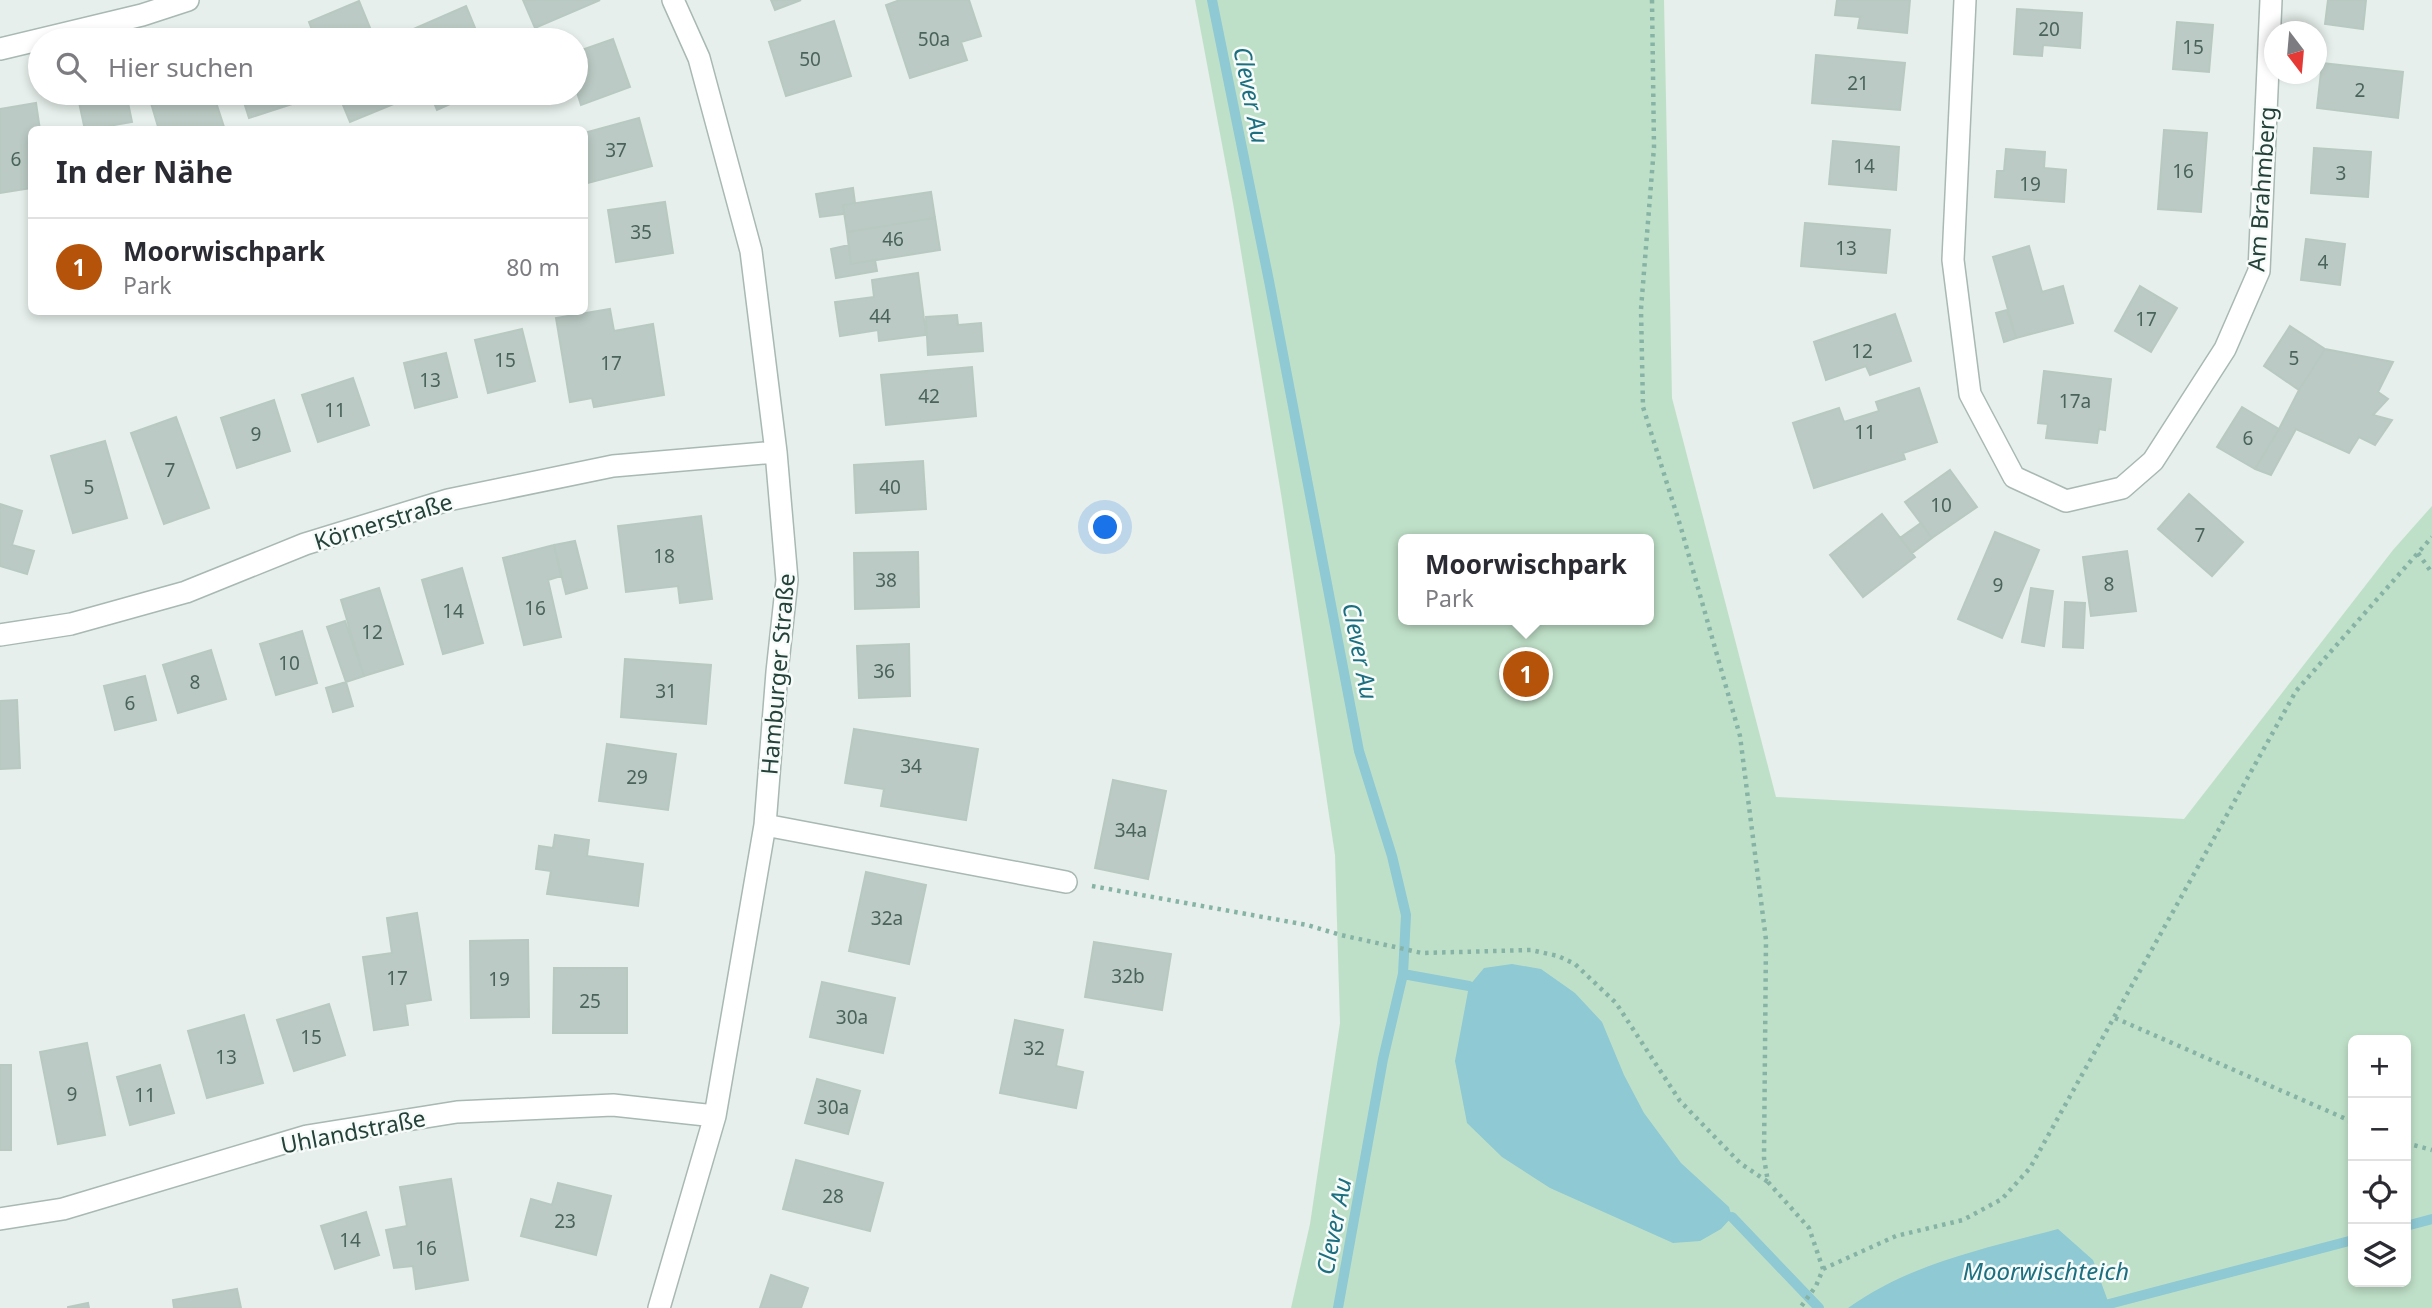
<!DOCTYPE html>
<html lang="de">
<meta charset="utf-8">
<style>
:root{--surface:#fff;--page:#f7f7f7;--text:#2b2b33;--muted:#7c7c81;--line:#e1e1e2;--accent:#b45309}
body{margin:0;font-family:"Noto Sans",sans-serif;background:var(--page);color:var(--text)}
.controls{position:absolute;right:21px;bottom:21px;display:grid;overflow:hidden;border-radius:10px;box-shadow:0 4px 10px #0003}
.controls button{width:63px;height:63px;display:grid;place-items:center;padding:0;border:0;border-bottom:2px solid var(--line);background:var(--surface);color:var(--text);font:35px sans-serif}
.compass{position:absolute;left:2264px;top:21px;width:63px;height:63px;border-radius:50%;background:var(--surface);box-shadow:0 4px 10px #0003;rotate:164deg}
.you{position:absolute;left:1106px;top:528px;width:24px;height:24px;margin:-18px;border:5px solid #fff;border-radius:50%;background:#1a73e8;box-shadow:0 0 0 10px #1a73e833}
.badge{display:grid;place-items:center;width:46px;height:46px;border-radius:50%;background:var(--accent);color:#fff;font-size:23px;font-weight:700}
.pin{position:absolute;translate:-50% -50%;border:4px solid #fff;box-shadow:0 2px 7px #0006}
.popup{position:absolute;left:1398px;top:534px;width:256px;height:91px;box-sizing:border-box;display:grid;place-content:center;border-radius:10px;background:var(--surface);filter:drop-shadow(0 2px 5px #0005);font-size:23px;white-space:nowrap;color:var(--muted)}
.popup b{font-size:26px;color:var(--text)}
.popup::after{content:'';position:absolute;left:50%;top:100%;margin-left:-14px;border:14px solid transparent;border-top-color:var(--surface)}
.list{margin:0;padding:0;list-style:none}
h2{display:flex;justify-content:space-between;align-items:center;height:91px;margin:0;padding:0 28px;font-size:30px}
h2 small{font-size:23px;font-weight:400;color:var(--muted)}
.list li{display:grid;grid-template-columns:46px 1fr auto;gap:21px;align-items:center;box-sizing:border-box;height:98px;padding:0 28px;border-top:2px solid var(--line)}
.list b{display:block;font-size:26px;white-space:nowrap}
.list p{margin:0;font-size:23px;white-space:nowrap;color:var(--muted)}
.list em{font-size:23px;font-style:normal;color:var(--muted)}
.icon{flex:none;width:38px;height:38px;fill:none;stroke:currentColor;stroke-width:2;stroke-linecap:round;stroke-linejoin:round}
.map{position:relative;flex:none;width:2432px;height:1308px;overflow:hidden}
.search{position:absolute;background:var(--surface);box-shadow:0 4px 10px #0003;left:28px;top:28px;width:560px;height:77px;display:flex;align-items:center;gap:18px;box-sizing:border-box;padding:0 24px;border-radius:38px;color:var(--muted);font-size:26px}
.panel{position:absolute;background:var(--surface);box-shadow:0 4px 10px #0003;left:28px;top:126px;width:560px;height:189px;border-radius:10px}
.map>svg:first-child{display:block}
.green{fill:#bfe0c8;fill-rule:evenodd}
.water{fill:#8ec9d4}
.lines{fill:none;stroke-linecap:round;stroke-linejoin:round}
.stream{stroke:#8ec9d4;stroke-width:10}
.building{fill:#bbcac4;stroke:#b8c9c2;stroke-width:2}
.street-casing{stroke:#a8b8b2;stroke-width:24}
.path{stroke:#86b3a5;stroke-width:4.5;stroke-dasharray:3.5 5;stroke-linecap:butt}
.street{stroke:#fff;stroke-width:21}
.labels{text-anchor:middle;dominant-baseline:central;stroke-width:5;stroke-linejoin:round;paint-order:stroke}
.number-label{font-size:19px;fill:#4a645c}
.street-label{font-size:23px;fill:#24423a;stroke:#f7fbf9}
.water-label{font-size:24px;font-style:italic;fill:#1c6f80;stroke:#f7fbf9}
</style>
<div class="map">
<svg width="2432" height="1308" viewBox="0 0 2432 1308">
<rect width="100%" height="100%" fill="#e6efeb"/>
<path class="green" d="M1195,0H1664L1672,398L1776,797L2184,819L2393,550L2432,506V1308H1291L1310,1224L1340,1023L1335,855L1282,500L1233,203ZM1404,539H1648V620H1404ZM2353,1040H2406V1282H2353Z"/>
<path class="water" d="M1512,964L1541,969L1575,993L1602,1022L1624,1075L1644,1113L1681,1163L1729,1207L1732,1217L1721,1229L1700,1241L1673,1243L1550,1188L1502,1157L1467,1123L1455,1061L1469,986L1484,968Z
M2058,1229L2093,1260L2109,1304L2108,1308H1848C1911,1263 1984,1249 2058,1229Z"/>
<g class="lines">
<path class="stream" d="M1212,0L1269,281L1359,751L1392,856L1406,915L1403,974L1383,1059L1338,1308
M1403,974L1469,986
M1732,1217L1819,1308
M2406,1226L2432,1219
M2109,1304L2353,1240"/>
</g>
<path class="building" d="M523,0H600L535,28Z
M771,0H801L775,10Z
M900,0H969L981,36L961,42L967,60L910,78L886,5Z
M1837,0H1910L1907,33L1858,28L1860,17L1835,15Z
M2328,0H2366L2363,29L2325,24Z
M359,1L375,40H316L309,22Z
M466,6L480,40H405L402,34Z
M2017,9L2082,13L2080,48L2043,45L2042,56L2014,54Z
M834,21L851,76L786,96L769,42Z
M2177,22L2213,25L2209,72L2173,69Z
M613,39L630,87L581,105L576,89V52Z
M1816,55L1905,63L1900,110L1812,103Z
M2322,63L2403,72L2398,118L2317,108Z
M77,93H126L132,122L85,130Z
M148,93H213L225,130H159Z
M241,93H292L295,103L249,118Z
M338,93H397L401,101L350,122Z
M430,93H467L468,96L437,110Z
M36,103L40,130H32V188L0,193V109Z
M639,118L652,166L584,184V133Z
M2164,130L2207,133L2201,212L2158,209Z
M1833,141L1899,147L1896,190L1829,184Z
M2314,148L2371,152L2368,197L2311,193Z
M2006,149L2045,152L2044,168L2066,170L2064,202L1995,197L1997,171H2004Z
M853,188L855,203L843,205L844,214L820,217L816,194Z
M931,192L935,218L847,232L843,205Z
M665,202L673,253L616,262L608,210Z
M935,218L940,250L851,264L847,232Z
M1805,223L1890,230L1886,273L1801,266Z
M2306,239L2345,244L2340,285L2301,280Z
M849,245L851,264L875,260L877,271L836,278L831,249Z
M2029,246L2042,292L2063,286L2073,323L2016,338L1993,257Z
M918,273L926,335L879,341L878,330L840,336L835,302L874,297L872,280Z
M2140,286L2177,308L2151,352L2115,331Z
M610,309L614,331L653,324L664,395L594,407L592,398L570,402L556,318Z
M2007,310L2016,338L2004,342L1996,313Z
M1895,314L1911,361L1870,375L1866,366L1826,380L1814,342Z
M957,315L958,325L981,323L983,351L928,355L926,317Z
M2290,326L2325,349L2299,390L2264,366Z
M522,329L535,381L488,393L475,340Z
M2325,349L2393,362L2378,392L2388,399L2373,415L2392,420L2375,445L2359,437L2349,453L2296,429L2271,475L2255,469L2279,429L2299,390Z
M446,353L457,397L415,408L404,363Z
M972,367L976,416L886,425L881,375Z
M2044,371L2111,379L2105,430L2099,429L2097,443L2046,438L2048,424L2038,423Z
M353,378L369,425L318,442L302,395Z
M1919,388L1937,442L1903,453L1905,459L1814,488L1793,423L1839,408L1844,422L1879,411L1876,402Z
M274,400L290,451L237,468L221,418Z
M2242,407L2279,429L2255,469L2217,447Z
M176,417L209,508L164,524L131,433Z
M105,441L127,518L73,533L51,456Z
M923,461L926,509L856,513L854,465Z
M1950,470L1977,507L1932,538L1905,502Z
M2189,494L2243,542L2212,576L2158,529Z
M0,504L22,511L12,545L34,551L27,574L0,566Z
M1882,514L1915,557L1863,597L1830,555Z
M701,516L712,599L680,603L678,586L626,592L618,526Z
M1921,523L1932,538L1912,553L1900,538Z
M1995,532L2039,550L2002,638L1958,619Z
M575,541L587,588L566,594L554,545Z
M554,545L561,576L548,580L561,637L524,645L503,558Z
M2127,551L2136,611L2091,616L2083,557Z
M918,552L919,607L855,609L854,553Z
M462,568L483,643L443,654L422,580Z
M379,588L403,664L364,676L341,600Z
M2031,588L2053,591L2044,646L2022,642Z
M2065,602L2085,603L2083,648L2063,647Z
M345,621L364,676L346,682L327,627Z
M302,631L317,683L276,695L260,644Z
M909,644L910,696L859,698L857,646Z
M211,650L226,699L178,713L163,665Z
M625,659L711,665L706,724L621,717Z
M145,676L156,720L115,730L104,686Z
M346,682L353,706L333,712L326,688Z
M17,700L20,768L0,769V701Z
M854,729L978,749L966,820L881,806L884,789L845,783Z
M607,744L676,754L668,810L599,801Z
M1113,780L1166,791L1148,879L1095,868Z
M555,835L589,840L587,856L643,864L638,906L547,894L551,871L536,869L539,846L553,848Z
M866,872L926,885L909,964L849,951Z
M417,913L431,1000L405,1004L408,1025L374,1030L363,957L392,953L387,918Z
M528,940L529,1017L471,1018L470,941Z
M1094,942L1171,954L1162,1010L1085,997Z
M554,968H627V1033H553Z
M822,982L895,998L883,1053L810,1037Z
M329,1004L345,1055L294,1071L277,1020Z
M244,1015L263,1083L207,1098L188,1031Z
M1015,1020L1063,1030L1056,1066L1083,1072L1076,1108L1000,1093Z
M87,1043L105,1135L58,1144L40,1052Z
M0,1065H11V1150H0Z
M160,1065L174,1113L130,1125L117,1077Z
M817,1079L860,1091L848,1134L805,1123Z
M796,1160L883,1183L870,1231L783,1209Z
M451,1179L468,1280L416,1289L413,1266L394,1268L386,1230L407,1226L400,1187Z
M558,1183L611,1196L596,1255L521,1236L531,1199L552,1205Z
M366,1212L379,1255L335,1269L321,1226Z
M771,1275L808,1288L801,1308H760Z
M237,1289L241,1308H174L173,1300Z
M88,1303L89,1308H68V1307Z"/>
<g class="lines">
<defs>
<path id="street" d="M1965,0L1953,260L1970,394L2014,477L2066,501L2122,488L2153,461L2225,349L2259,271L2271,0
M0,49L142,15L188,0
M0,635L71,624L186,592L305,544L448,500L613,466L776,452
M765,825L1066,882
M0,1219L63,1209L307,1136L457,1112L613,1105L715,1116
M659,1308L715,1116L765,825L777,672L787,580L776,452L751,251L699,58L673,0"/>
</defs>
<use href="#street" class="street-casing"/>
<path class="path" d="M1652,0L1654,147L1641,309L1643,407L1681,528L1740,736L1766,940L1764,1158L1768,1182L1809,1228L1823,1269L1816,1286L1800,1308
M2418,553L2432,573
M1092,886L1307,925L1341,935L1422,953L1531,950L1558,956L1575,964L1616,1003L1680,1101L1740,1163L1768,1182
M2115,1018L2353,1122
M2406,1143L2432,1150
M1823,1269L1896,1236L1963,1220L2002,1199L2030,1168L2296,691L2432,537"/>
<use href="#street" class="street"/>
</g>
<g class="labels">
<g class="number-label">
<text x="2049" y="29">20</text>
<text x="934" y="39">50a</text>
<text x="2193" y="47">15</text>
<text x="810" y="59">50</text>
<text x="1858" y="83">21</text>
<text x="2360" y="90">2</text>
<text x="616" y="150">37</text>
<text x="16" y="159">6</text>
<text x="1864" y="166">14</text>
<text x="2183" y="171">16</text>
<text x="2341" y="173">3</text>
<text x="2030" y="184">19</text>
<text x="641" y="232">35</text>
<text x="893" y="239">46</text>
<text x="1846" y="248">13</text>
<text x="2323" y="262">4</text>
<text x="880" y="316">44</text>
<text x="2146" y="319">17</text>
<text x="1862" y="351">12</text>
<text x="2294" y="358">5</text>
<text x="505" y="360">15</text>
<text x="611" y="363">17</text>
<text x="430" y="380">13</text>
<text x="929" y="396">42</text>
<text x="2075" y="401">17a</text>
<text x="335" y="410">11</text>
<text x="1865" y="432">11</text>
<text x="256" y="434">9</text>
<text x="2248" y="438">6</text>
<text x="170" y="470">7</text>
<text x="89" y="487">5</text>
<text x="890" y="487">40</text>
<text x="1941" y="505">10</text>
<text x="2200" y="535">7</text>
<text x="664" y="556">18</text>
<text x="886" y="580">38</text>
<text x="2109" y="584">8</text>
<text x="1998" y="585">9</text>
<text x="535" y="608">16</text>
<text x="453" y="611">14</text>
<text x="372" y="632">12</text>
<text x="289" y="663">10</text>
<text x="884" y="671">36</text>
<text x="195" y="682">8</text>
<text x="666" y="691">31</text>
<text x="130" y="703">6</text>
<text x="911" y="766">34</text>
<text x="637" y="777">29</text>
<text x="1131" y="830">34a</text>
<text x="887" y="918">32a</text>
<text x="1128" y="976">32b</text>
<text x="397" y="978">17</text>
<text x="499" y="979">19</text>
<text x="590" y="1001">25</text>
<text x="852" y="1017">30a</text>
<text x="311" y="1037">15</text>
<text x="1034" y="1048">32</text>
<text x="226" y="1057">13</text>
<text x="72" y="1094">9</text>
<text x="145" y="1095">11</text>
<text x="833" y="1107">30a</text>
<text x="833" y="1196">28</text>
<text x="565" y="1221">23</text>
<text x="350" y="1240">14</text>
<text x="426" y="1248">16</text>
</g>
<g class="street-label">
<text transform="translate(2261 189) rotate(-86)">Am Brahmberg</text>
<text transform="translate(383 521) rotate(-17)">Körnerstraße</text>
<text transform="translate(777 674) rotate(-85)">Hamburger Straße</text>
<text transform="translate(353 1131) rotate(-11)">Uhlandstraße</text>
</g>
<g class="water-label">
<text transform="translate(1252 95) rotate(79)">Clever Au</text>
<text transform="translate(1361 651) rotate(79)">Clever Au</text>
<text transform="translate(1333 1226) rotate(-79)">Clever Au</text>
<text x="2046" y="1270">Moorwischteich</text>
</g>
</g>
</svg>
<div class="controls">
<button>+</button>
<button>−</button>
<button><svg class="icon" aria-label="locate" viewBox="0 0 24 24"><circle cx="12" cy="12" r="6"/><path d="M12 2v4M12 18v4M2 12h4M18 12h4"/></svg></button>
<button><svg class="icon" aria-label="layers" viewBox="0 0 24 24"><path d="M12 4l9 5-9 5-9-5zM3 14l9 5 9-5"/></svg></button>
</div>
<svg class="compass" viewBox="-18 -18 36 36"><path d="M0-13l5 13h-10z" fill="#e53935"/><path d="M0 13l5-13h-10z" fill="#7c7c81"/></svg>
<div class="you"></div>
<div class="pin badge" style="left:1526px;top:674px">1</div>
<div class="popup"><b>Moorwischpark</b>Park</div>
<div class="search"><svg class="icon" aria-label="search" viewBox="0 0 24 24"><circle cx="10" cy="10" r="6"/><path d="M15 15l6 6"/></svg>Hier suchen</div>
<section class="panel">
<h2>In der Nähe<small></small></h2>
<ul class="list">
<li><span class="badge">1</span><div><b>Moorwischpark</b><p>Park</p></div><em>80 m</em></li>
</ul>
</section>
</div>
